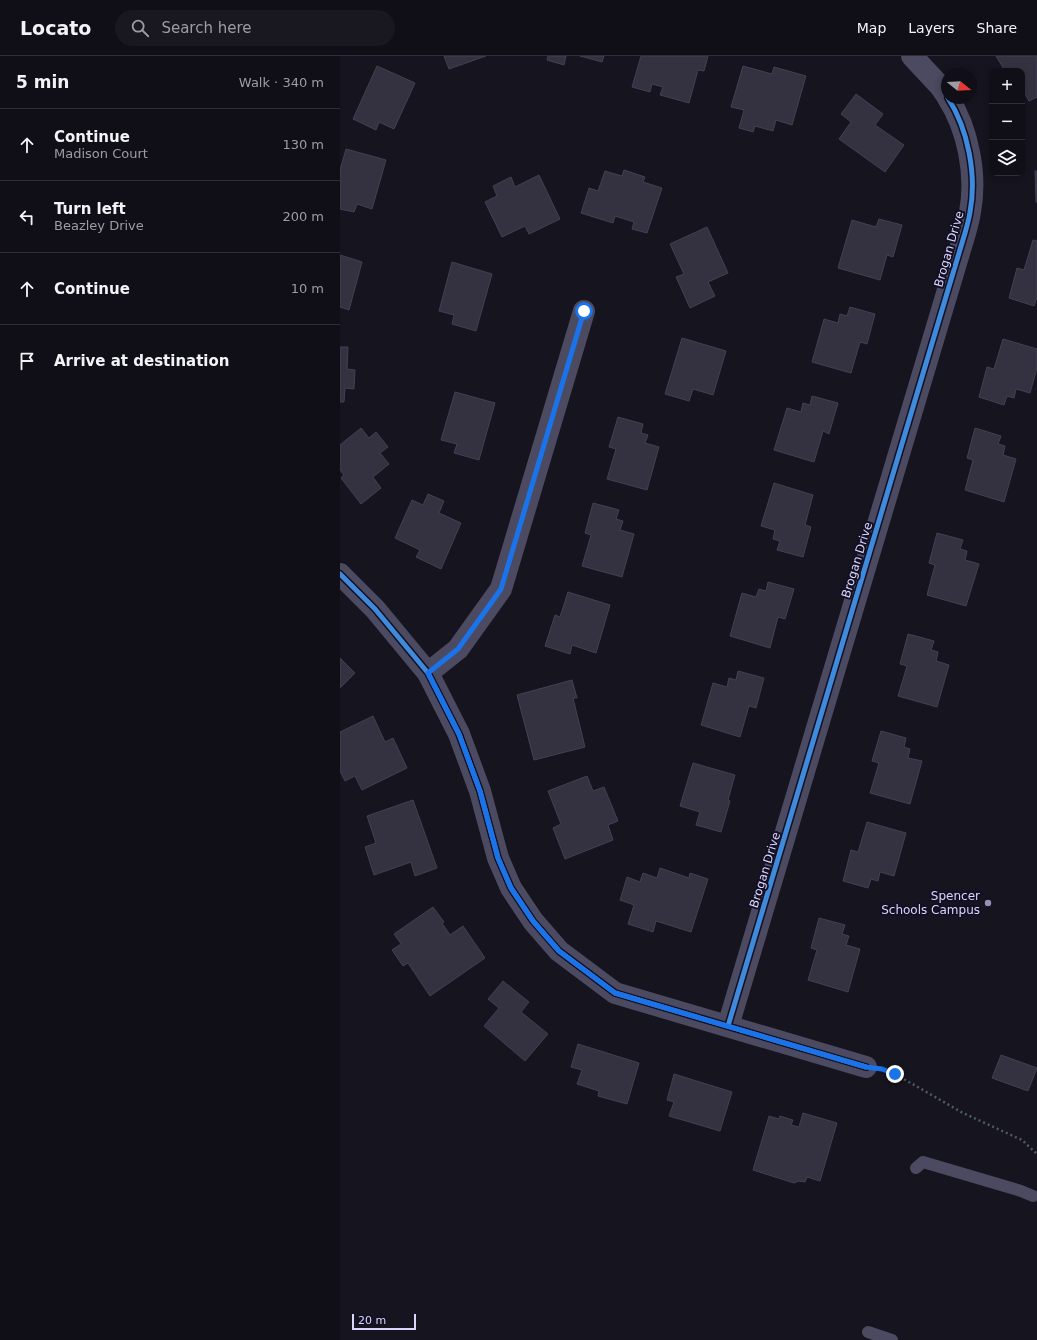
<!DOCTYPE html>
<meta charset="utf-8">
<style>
:root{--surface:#100f17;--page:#191820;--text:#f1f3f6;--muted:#9c9ca1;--line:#302f36}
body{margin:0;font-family:"DejaVu Sans",sans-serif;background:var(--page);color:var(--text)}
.controls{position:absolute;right:12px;top:12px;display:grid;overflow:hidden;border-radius:8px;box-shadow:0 2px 6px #0003}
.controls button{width:36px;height:36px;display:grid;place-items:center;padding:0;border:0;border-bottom:1px solid var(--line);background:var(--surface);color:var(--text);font:20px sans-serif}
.compass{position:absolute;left:601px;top:12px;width:36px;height:36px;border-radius:50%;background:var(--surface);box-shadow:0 2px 6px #0003;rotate:108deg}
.scale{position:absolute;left:12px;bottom:10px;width:64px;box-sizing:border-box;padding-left:4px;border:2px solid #d9d6fd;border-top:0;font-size:11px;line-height:14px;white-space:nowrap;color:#d9d6fd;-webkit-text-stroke:3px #131024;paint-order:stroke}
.stop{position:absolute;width:12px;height:12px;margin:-9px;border:3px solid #1a73e8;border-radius:50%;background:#fff}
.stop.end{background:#1a73e8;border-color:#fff;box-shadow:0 1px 4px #0008}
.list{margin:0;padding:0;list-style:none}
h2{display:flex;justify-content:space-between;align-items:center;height:52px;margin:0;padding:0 16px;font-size:17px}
h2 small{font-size:13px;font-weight:400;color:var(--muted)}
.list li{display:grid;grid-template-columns:26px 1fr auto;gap:12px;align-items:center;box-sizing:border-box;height:72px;padding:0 16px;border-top:1px solid var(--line)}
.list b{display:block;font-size:15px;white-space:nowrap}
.list p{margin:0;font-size:13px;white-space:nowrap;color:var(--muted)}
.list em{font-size:13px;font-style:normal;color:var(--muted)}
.icon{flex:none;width:22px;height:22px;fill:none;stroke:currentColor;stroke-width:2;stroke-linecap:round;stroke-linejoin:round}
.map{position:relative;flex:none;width:697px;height:1284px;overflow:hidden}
header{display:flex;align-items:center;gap:24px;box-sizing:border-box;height:56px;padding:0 20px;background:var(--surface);border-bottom:1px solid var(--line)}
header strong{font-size:19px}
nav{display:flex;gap:22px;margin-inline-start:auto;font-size:14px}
.search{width:280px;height:36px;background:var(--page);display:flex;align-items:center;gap:10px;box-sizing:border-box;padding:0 14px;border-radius:22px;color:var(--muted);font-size:15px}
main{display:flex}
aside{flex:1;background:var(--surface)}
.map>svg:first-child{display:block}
.building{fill:#343241;stroke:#434053}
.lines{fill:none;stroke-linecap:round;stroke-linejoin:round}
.path{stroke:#4c5b67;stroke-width:2.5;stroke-dasharray:2 3;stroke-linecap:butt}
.lane{stroke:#4b4a60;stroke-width:12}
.street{stroke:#4b4a60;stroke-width:22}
.cycleway-casing{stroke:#131024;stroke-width:8}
.cycleway{stroke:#408adc;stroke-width:5}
.route{stroke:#1a73e8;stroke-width:5}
.poi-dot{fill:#9592af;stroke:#131024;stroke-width:1.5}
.labels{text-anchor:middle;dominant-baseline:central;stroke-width:4;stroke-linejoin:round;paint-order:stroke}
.street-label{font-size:12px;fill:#d9d6fd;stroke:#131024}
.poi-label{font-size:12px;fill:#d9d6fd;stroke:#131024;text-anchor:end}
</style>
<header>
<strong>Locato</strong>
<div class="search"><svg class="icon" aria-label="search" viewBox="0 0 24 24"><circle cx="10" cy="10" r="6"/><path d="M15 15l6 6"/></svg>Search here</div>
<nav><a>Map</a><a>Layers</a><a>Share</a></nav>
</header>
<main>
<aside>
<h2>5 min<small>Walk · 340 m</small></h2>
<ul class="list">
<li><svg class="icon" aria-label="ahead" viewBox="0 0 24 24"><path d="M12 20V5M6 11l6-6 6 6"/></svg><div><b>Continue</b><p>Madison Court</p></div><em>130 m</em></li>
<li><svg class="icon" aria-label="left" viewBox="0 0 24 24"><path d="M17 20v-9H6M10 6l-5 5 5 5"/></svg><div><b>Turn left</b><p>Beazley Drive</p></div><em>200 m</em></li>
<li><svg class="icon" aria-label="ahead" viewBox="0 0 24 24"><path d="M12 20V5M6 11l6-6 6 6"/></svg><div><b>Continue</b></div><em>10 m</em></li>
<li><svg class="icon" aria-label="arrive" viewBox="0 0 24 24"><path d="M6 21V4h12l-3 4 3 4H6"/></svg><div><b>Arrive at destination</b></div></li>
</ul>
</aside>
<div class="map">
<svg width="697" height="1284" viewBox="0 0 697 1284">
<rect width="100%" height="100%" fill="#16141f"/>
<path class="building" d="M104,0H146L109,13Z
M208,0H226L224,9L207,4Z
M240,0H264L262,6Z
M301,0H368L364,15L358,14L349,47L320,39L323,31L312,28L310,36L292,31Z
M656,0H697V41L689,45L682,32V15H665Z
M37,10L75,27L54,73L39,66L36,74L13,63Z
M403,10L432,18L434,11L466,20L452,69L436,64L433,75L415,70L413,76L399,72L404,54L391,51Z
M516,38L543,58L535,69L564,89L545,116L499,83L511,66L501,58Z
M6,93L46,104L32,153L17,148L14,156L0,153V114Z
M284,114L305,121L303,126L322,132L307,177L292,173L294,166L275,160L273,167L241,157L249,132L258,135L265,115L282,120Z
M695,115H697V146H696Z
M199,119L220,163L189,178L185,170L162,181L145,146L157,140L153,130L171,121L175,131Z
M539,163L562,169L553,201L547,199L540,224L498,212L512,164L536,171Z
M367,171L388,217L368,226L375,240L350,252L336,221L344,218L330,188Z
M693,184L697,185V241L694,250L669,242L677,212L684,214Z
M0,199L22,206L9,254L0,251Z
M112,206L152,218L136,275L112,268L114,259L99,255Z
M510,251L535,258L527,288L520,286L511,317L472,306L484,263L498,267L500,258L507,260Z
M342,282L386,295L373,339L353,333L349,345L325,338Z
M663,283L697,293V312L690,337L676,333L674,342L667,340L664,349L639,341L647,311L654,313Z
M0,291H8L7,313L15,314L14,333L5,332L4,346H0Z
M115,336L155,347L139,404L114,397L117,388L101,384Z
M472,340L498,347L489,378L483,375L474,406L434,394L447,352L461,356L463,347L470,349Z
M278,361L303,368L301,377L308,379L305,387L319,391L307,434L267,423L276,393L269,391Z
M21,372L29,382L36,376L48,391L40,397L49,408L33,421L41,432L21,448L1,422L4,419L0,414V389Z
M635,372L661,380L658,388L665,390L663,399L676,403L664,446L625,434L633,404L627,402Z
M434,427L473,439L465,469L471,471L463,501L437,494L440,485L433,483L435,474L421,470Z
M88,438L104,445L99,457L121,467L101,513L76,501L80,494L55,482L72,444L83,449Z
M253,447L279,454L276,463L283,465L280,474L294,478L282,521L242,510L251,479L245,477Z
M597,477L623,484L620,493L627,495L625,504L639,508L626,550L587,539L595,509L589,507Z
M428,526L454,533L445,563L438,561L430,592L390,580L402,537L416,541L419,533L426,535Z
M228,536L270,549L256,597L232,589L230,598L205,590L215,559L220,561Z
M568,578L594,585L591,594L598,596L596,605L609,609L597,651L558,640L567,610L560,608Z
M0,602L15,617L0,632Z
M398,615L424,622L416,652L409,650L400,681L361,669L373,627L387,631L389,622L396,624Z
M232,624L237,642H233L245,691L194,704L177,639Z
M33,660L45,686L53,682L67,712L22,734L15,720L5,725L0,715V676Z
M541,675L566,682L564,691L570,693L568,702L582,705L570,748L530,737L539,707L532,705Z
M353,707L395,719L388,744L390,745L381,776L356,769L360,756L340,750Z
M247,720L253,735L264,731L278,765L268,769L273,784L225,803L213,772L221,768L208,735Z
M73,744L97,812L75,820L71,806L34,819L25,791L36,787L27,760Z
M527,766L566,777L554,820L540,816L538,825L531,823L528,832L503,825L511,794L518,796Z
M320,812L349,822L350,817L368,823L351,876L316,865L313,876L288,868L294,849L280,844L287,821L300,826L303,817L317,822Z
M93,851L104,866L102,867L110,879L123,870L145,902L90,940L68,907L63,910L52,894L61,888L54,878Z
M479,862L505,869L502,878L509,880L506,889L520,893L508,936L468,924L477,894L471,892Z
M163,925L189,946L181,956L208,978L185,1005L144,970L159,952L148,943Z
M238,988L299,1007L287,1048L258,1040L259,1035L237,1028L242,1014L231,1011Z
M661,999L697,1012L688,1035L652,1022Z
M334,1018L392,1036L380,1075L329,1060L334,1046L327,1044Z
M463,1057L497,1067L480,1125L467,1121L465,1126L459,1125L454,1127L413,1114L429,1060L439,1063L440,1060L453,1064L451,1069L459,1071Z"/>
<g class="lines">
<path class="path" d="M546,1015L555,1018L623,1057L682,1084L697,1098"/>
<path class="lane" d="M576,1112L583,1106L681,1135L693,1140
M528,1276L552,1284"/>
<path class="street" d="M572,0L600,30L607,40
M0,518L35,553L88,617L119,678L140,735L158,802L171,832L193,865L219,895L275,937L526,1011
M88,617L118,593L161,533L244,255
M388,970L625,177C627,170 629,163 630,156C637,119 628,73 608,42"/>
<defs>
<path id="cycleway" d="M0,518L35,553L88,617L119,678L140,735L158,802L171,832L193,865L219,895L275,937L526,1011
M388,970L625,177C627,170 629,163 630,156C637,119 628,73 608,42"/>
</defs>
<use href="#cycleway" class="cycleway-casing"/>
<use href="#cycleway" class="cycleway"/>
</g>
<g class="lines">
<path class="route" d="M244,255L161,533L118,593L88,617L119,678L140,735L158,802L171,832L193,865L219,895L275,937L526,1011L542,1013L555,1018"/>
</g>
<circle class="poi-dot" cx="648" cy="847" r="4"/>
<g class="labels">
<g class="street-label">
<text transform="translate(609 193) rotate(-74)">Brogan Drive</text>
<text transform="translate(517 504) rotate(-73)">Brogan Drive</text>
<text transform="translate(425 814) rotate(-73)">Brogan Drive</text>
</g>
<g class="poi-label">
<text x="640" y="840">Spencer<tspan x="640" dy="14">Schools Campus</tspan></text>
</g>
</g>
</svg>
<div class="controls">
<button>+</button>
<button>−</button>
<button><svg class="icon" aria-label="layers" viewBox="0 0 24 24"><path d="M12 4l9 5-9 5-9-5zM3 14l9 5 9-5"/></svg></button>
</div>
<svg class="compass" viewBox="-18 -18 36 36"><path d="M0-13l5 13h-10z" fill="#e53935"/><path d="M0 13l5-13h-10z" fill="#9c9ca1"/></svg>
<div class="scale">20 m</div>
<div class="stop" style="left:244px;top:255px"></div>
<div class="stop end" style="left:555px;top:1018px"></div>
</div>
</main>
